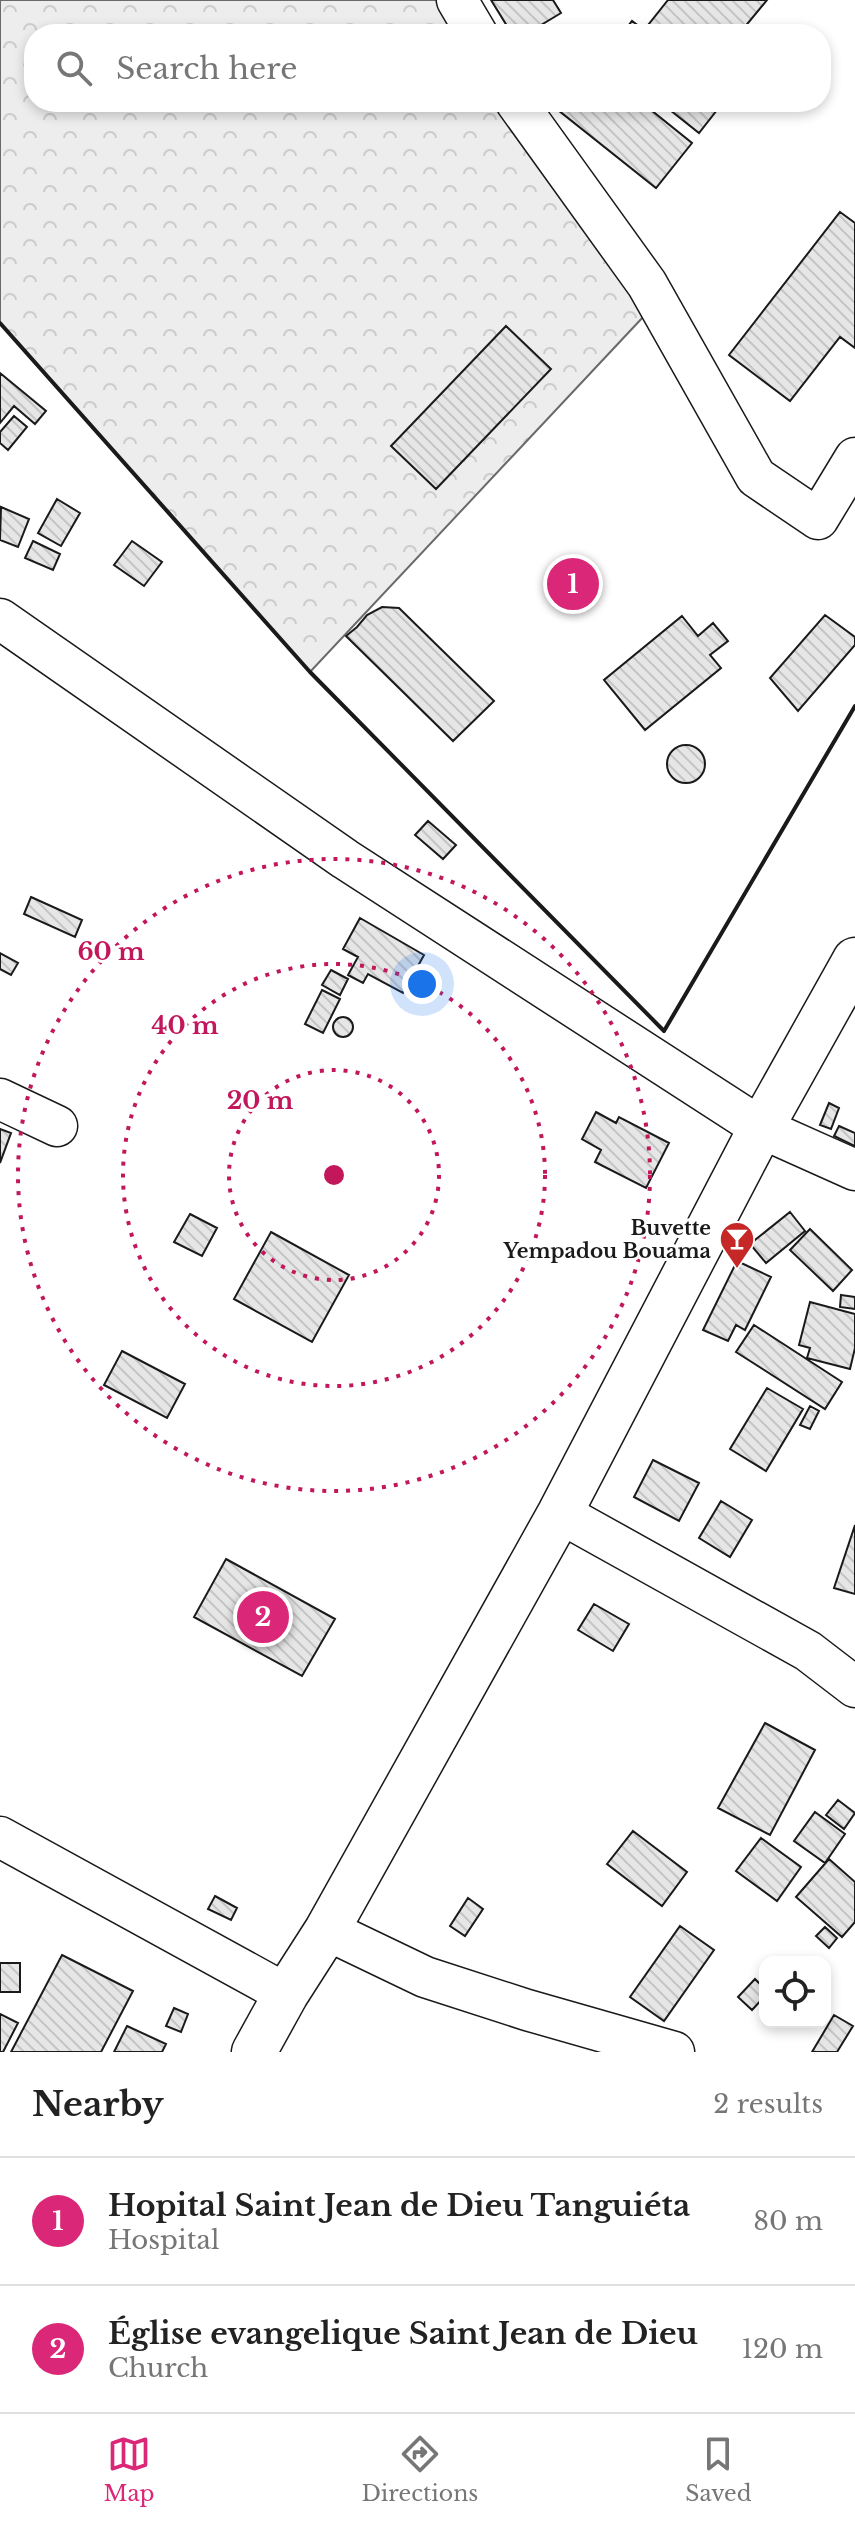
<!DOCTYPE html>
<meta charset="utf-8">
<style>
:root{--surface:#fff;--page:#f6f6f6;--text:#222;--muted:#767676;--line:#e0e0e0;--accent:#db2777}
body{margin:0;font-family:"Libre Baskerville",serif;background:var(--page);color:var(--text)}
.controls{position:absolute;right:24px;bottom:24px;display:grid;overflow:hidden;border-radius:16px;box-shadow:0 4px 12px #0003}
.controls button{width:72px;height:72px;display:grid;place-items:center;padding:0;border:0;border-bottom:2px solid var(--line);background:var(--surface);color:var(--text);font:40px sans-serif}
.you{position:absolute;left:422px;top:984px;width:28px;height:28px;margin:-20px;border:6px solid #fff;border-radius:50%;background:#1a73e8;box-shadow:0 0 0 12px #1a73e833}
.badge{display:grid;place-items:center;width:52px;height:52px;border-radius:50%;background:var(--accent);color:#fff;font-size:26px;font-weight:700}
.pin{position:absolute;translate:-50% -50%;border:4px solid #fff;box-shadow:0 2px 8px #0006}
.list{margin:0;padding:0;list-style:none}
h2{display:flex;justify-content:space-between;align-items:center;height:104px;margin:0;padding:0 32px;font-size:34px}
h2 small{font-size:26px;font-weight:400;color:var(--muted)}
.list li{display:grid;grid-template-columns:52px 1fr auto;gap:24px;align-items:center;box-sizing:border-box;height:128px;padding:0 32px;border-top:2px solid var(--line)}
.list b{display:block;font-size:30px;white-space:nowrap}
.list p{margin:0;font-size:26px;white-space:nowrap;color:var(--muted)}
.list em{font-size:26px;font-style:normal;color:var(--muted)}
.icon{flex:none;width:44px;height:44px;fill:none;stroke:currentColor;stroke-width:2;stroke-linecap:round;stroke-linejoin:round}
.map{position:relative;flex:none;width:855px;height:2052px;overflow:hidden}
.search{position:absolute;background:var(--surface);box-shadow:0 4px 12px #0003;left:24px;right:24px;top:24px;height:88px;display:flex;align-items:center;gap:20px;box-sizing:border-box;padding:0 28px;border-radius:32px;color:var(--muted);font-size:30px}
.sheet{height:360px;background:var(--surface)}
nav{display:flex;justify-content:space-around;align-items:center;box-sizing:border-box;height:112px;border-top:2px solid var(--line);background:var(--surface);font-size:22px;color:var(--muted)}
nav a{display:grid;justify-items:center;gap:4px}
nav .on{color:var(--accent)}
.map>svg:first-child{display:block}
.forest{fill:url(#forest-crowns);stroke:#6a6a6a;stroke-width:2}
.building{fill:url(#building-back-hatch);stroke:#1a1a1a;stroke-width:2}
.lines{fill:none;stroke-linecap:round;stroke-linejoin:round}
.minor-casing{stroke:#1a1a1a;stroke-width:43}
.major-casing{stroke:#1a1a1a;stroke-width:47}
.minor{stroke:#fff;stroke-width:40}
.major{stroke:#fff;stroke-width:44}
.wall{stroke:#1a1a1a;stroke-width:4}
.ring{fill:none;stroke:#c2185b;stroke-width:4;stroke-dasharray:4 8}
.labels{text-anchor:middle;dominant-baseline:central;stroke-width:6;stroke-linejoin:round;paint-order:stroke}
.poi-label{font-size:20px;font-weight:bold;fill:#1a1a1a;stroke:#fff;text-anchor:end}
.centre{fill:#c2185b;stroke:#fff;stroke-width:4}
.ring-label{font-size:24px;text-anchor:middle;font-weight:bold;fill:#c2185b;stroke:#fff;stroke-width:6;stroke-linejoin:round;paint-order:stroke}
</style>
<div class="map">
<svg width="855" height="2052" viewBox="0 0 855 2052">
<defs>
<pattern id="forest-crowns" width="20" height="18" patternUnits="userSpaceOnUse" patternTransform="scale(2)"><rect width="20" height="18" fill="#ededed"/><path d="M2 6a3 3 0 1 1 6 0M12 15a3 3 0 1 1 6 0" fill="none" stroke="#cbcbcb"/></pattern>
<pattern id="building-back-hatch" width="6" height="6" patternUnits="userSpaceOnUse" patternTransform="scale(2)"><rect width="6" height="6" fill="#e6e6e6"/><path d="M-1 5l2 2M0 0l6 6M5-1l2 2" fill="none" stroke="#c5c5c5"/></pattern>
</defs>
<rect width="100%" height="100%" fill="#fff"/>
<path class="forest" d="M0,0H457L477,34H34V102H517L644,316L310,672L0,323Z"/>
<path class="building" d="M491,0H553L561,13L526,34H512Z
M668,0H767L739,34H622L632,21L644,30Z
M565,102H641L692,143L656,188L558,110Z
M660,102H706L717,110L699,133Z
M840,212L855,223V348L840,337L790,401L729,355Z
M506,326L551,369L436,489L391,446Z
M0,373L46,411L35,424L14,406L0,423Z
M14,416L27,427L8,450L0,443V432Z
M57,499L80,513L61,546L38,533Z
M1,507L29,519L18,547L0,540Z
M33,541L60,554L53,570L25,558Z
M132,541L162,562L144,586L114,565Z
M382,607L399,608L494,701L453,741L346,636L357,627L367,615Z
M825,615L855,637V645L798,711L770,678Z
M682,616L698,636L713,623L728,641L710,655L721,668L645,730L604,680Z
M667 764a19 19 0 1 1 38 0a19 19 0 1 1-38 0Z
M428,821L456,845L443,859L415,835Z
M31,897L82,920L75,937L24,914Z
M360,918L424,955L403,993L368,974L363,983L348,975L358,957L343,949Z
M0,953L18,963L11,975L0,969Z
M331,970L348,979L340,995L322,985Z
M322,990L340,999L323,1033L305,1024Z
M333 1027a10 10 0 1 1 20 0a10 10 0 1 1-20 0Z
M829,1103L839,1108L831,1129L820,1125Z
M596,1112L616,1123L619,1117L669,1143L646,1188L595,1162L601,1150L582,1139Z
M839,1126L855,1133V1146L834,1136Z
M0,1129L11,1133L0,1163Z
M790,1212L805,1231L766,1263L750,1244Z
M190,1214L217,1228L202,1256L174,1242Z
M810,1229L852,1270L833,1291L790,1250Z
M271,1232L349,1275L312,1342L234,1299Z
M737,1261L771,1277L745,1330L736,1325L728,1341L703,1330Z
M841,1295L855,1297V1309L840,1307Z
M810,1302L855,1314V1348L850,1369L807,1358L810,1348L799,1345Z
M754,1325L842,1382L825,1409L736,1352Z
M122,1351L185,1384L167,1418L104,1385Z
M767,1388L803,1409L766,1471L730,1449Z
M810,1406L819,1411L810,1429L800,1425Z
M653,1460L699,1483L679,1521L634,1497Z
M721,1501L752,1520L730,1557L699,1538Z
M855,1525V1594L834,1588Z
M226,1559L335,1619L302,1676L194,1617Z
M594,1604L629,1624L613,1651L578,1630Z
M765,1723L815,1750L770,1835L718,1808Z
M838,1800L855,1813L844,1829L826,1815Z
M815,1812L845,1834L825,1863L794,1841Z
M633,1831L687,1872L662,1906L607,1864Z
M761,1838L801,1867L777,1901L736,1871Z
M829,1859L855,1882V1922L842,1937L796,1897Z
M215,1896L237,1908L231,1920L208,1909Z
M468,1898L483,1909L465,1936L450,1926Z
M680,1926L714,1950L664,2021L630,1997Z
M825,1927L837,1938L829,1948L816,1936Z
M62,1955L133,1991L101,2052H11Z
M0,1963H20V1992H0Z
M755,1979L765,1989V1996L752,2010L738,1997Z
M174,2008L188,2014L181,2032L166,2026Z
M0,2014L18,2023L3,2052H0Z
M834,2015L853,2026L837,2052H812Z
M127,2026L166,2044L162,2052H114Z"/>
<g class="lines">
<defs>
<path id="minor" d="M457,0L477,34
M516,102L647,284L756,477L818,519L855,458
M0,619L345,859L761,1128L855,1170
M0,1099L57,1126
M560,1513L808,1651L855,1687
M0,1837L286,1994
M327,1930L425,1977L527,2010L674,2052"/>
<path id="major" d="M254,2052L286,1994L327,1930L560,1513L761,1128L855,960"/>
</defs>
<use href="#minor" class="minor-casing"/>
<use href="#major" class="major-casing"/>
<use href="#minor" class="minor"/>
<use href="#major" class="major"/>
<path class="wall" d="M0,323L310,672L664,1031L855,706"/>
</g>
<g class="ring">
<circle cx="334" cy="1175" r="105"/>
<circle cx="334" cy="1175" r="211"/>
<circle cx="334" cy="1175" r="316"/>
</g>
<defs>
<symbol id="bar-pin" viewBox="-11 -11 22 30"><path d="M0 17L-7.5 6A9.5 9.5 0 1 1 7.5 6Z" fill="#c62828" stroke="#fff"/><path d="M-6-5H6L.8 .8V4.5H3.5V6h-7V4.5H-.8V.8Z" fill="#fff"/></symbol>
</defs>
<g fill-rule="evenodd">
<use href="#bar-pin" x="717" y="1219" width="40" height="54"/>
</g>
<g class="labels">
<g class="poi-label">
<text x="711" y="1228">Buvette<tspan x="711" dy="23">Yempadou Bouama</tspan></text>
</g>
</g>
<circle cx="334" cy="1175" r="12" class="centre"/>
<g class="ring-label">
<text x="111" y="960">60 m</text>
<text x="185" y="1034">40 m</text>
<text x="260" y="1109">20 m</text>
</g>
</svg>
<div class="controls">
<button><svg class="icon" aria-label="locate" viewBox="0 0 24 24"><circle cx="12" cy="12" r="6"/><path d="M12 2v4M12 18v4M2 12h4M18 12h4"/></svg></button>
</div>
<div class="you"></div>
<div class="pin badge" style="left:573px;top:584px">1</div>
<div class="pin badge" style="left:263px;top:1617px">2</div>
<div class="search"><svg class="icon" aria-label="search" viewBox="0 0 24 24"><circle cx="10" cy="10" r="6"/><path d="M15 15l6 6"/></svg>Search here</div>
</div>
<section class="sheet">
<h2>Nearby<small>2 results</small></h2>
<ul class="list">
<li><span class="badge">1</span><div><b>Hopital Saint Jean de Dieu Tanguiéta</b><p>Hospital</p></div><em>80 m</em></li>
<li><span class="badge">2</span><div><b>Église evangelique Saint Jean de Dieu</b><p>Church</p></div><em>120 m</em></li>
</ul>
</section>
<nav>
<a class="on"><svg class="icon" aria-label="map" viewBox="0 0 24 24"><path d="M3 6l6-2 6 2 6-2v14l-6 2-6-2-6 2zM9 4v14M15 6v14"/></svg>Map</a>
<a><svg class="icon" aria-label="directions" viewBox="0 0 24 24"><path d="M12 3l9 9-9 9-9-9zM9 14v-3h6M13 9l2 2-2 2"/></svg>Directions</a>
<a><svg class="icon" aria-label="saved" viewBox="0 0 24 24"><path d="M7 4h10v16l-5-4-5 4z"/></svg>Saved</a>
</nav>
